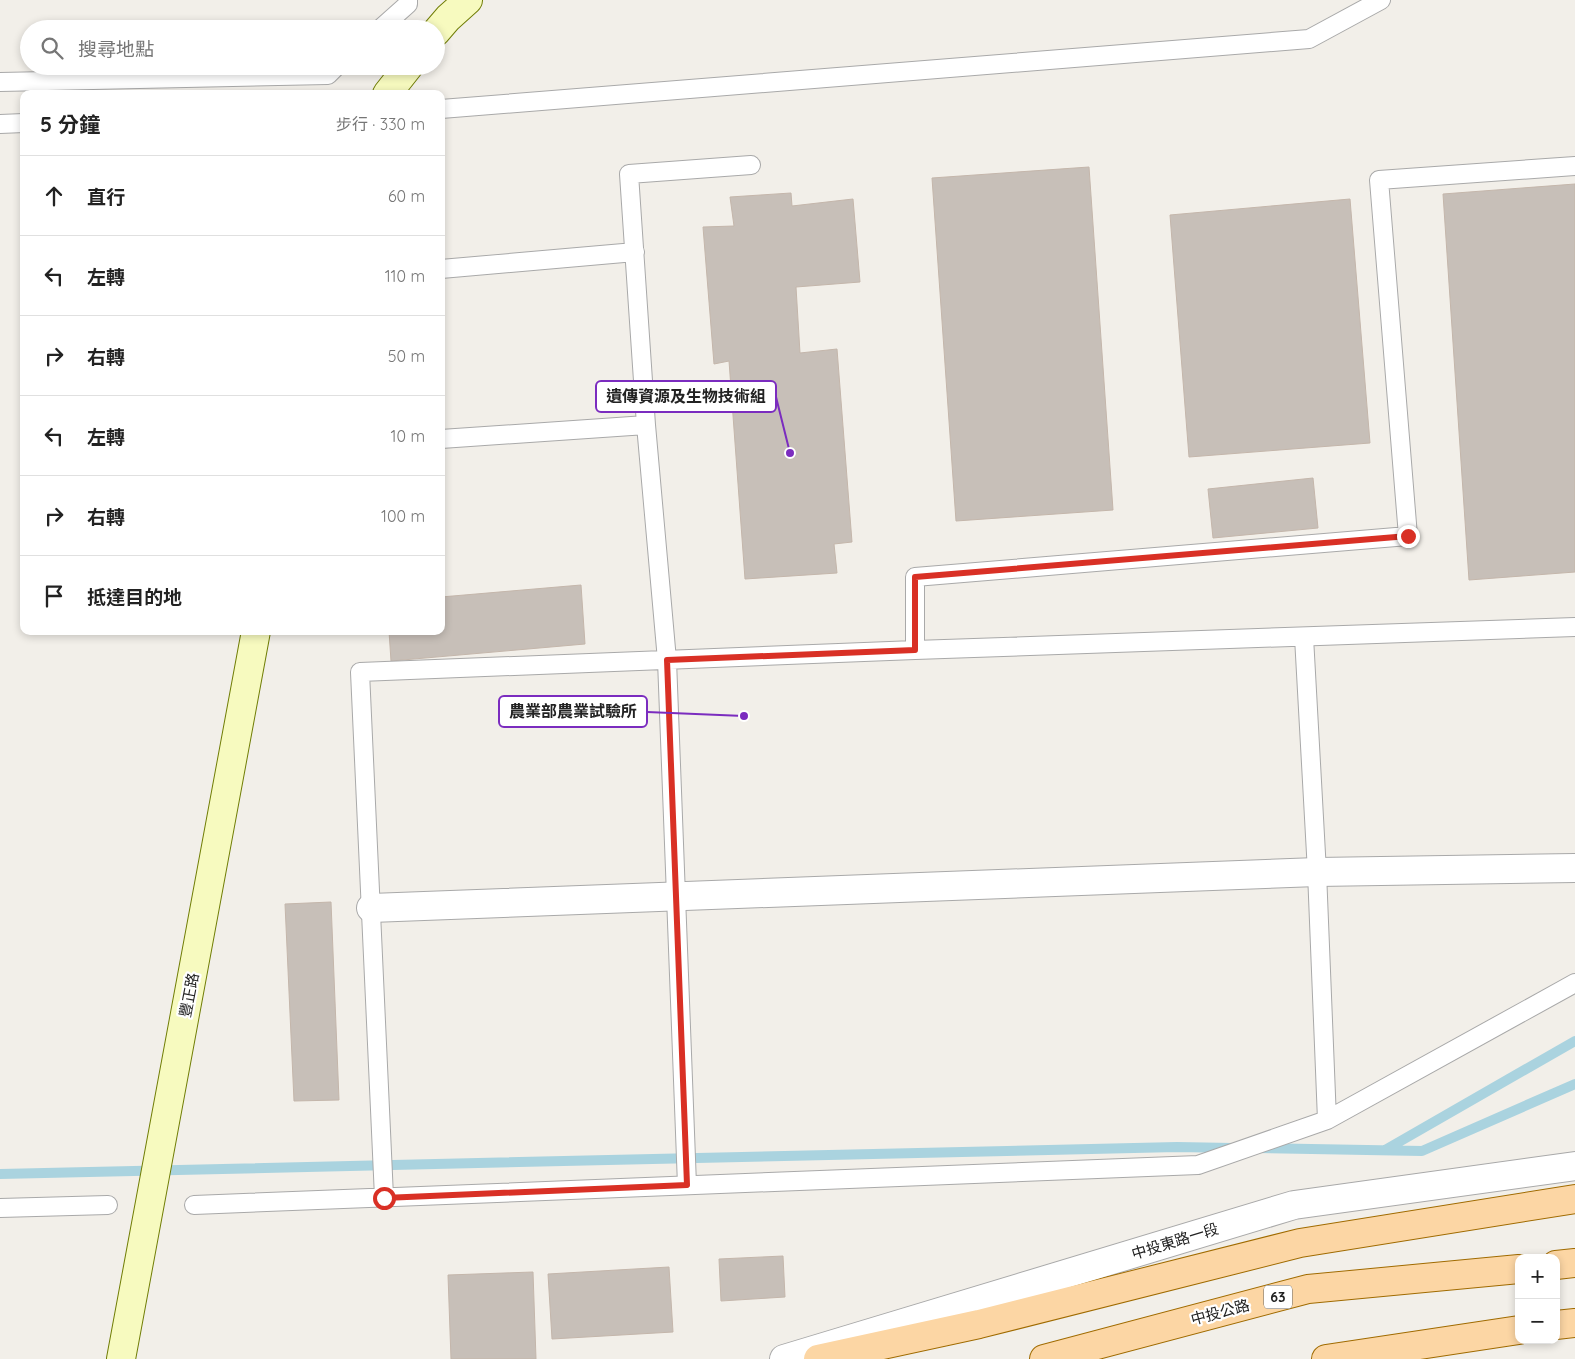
<!DOCTYPE html>
<html lang="zh-TW">
<meta charset="utf-8">
<style>
:root{--surface:#fff;--page:#f6f6f6;--text:#222;--muted:#767676;--line:#e0e0e0}
body{margin:0;font-family:Quicksand,"Noto Sans TC",sans-serif;background:var(--page);color:var(--text)}
.controls{position:absolute;right:15px;bottom:15px;display:grid;overflow:hidden;border-radius:10px;box-shadow:0 2px 8px #0003}
.controls button{width:45px;height:45px;display:grid;place-items:center;padding:0;border:0;border-bottom:1px solid var(--line);background:var(--surface);color:var(--text);font:25px sans-serif}
.stop{position:absolute;width:15px;height:15px;margin:-11px;border:4px solid #d93025;border-radius:50%;background:#fff}
.stop.end{background:#d93025;border-color:#fff;box-shadow:0 1px 5px #0008}
.list{margin:0;padding:0;list-style:none}
h2{display:flex;justify-content:space-between;align-items:center;height:65px;margin:0;padding:0 20px;font-size:21px}
h2 small{font-size:16px;font-weight:400;color:var(--muted)}
.list li{display:grid;grid-template-columns:32px 1fr auto;gap:15px;align-items:center;box-sizing:border-box;height:80px;padding:0 20px;border-top:1px solid var(--line)}
.list b{display:block;font-size:19px;white-space:nowrap}
.list em{font-size:16px;font-style:normal;color:var(--muted)}
.icon{flex:none;width:28px;height:28px;fill:none;stroke:currentColor;stroke-width:2;stroke-linecap:round;stroke-linejoin:round}
.map{position:relative;flex:none;width:1575px;height:1359px;overflow:hidden}
.search{position:absolute;background:var(--surface);box-shadow:0 2px 8px #0003;left:20px;top:20px;width:425px;height:55px;display:flex;align-items:center;gap:12px;box-sizing:border-box;padding:0 18px;border-radius:28px;color:var(--muted);font-size:19px}
.panel{position:absolute;background:var(--surface);box-shadow:0 2px 8px #0003;left:20px;top:90px;width:425px;height:545px;border-radius:10px}
.map>svg:first-child{display:block}
.lines{fill:none;stroke-linecap:round;stroke-linejoin:round}
.stream{stroke:#aad3df;stroke-width:10}
.building{fill:#c7bfb8;stroke:#c4b6ab}
.lane-casing{stroke:#a9a9a9;stroke-width:20}
.street-casing{stroke:#a9a9a9;stroke-width:30}
.secondary-casing{stroke:#707d05;stroke-width:30}
.primary-casing{stroke:#a06b00;stroke-width:30}
.lane{stroke:#fff;stroke-width:18}
.street{stroke:#fff;stroke-width:28}
.secondary{stroke:#f7fabf;stroke-width:28}
.primary{stroke:#fcd6a4;stroke-width:28}
.route{stroke:#d93025;stroke-width:6}
.labels{text-anchor:middle;dominant-baseline:central;stroke-width:4.5;stroke-linejoin:round;paint-order:stroke}
.shield{fill:#fff;stroke:#646464;stroke-width:1}
.shield-label{font-size:14px;font-weight:bold;fill:#222}
.street-label{font-size:15px;fill:#222;stroke:#fff}
.leader{fill:none;stroke:#7b2cbf;stroke-width:2}
.callout-dot{fill:#7b2cbf;stroke:#fff;stroke-width:2}
.callout{fill:#fff;stroke:#7b2cbf;stroke-width:2}
.callout-label{font-size:16px;text-anchor:middle;font-weight:bold;fill:#222}
</style>
<div class="map">
<svg width="1575" height="1359" viewBox="0 0 1575 1359">
<rect width="100%" height="100%" fill="#f2efe9"/>
<g class="lines">
<path class="stream" d="M1257,1148L1422,1151L1575,1084
M1385,1150L1575,1041
M0,1174L1177,1147L1233,1148"/>
</g>
<path class="building" d="M1089,167L1113,510L956,521L932,178Z
M1575,184V572L1469,580L1443,194Z
M791,193L792,206L853,199L860,282L796,287L800,353L837,349L852,542L834,544L837,573L745,579L729,361L714,364L703,227L734,226L730,197Z
M1350,199L1370,443L1189,457L1170,215Z
M1313,478L1318,528L1213,538L1208,489Z
M581,585L585,644L391,661L389,631H441V597Z
M331,902L339,1100L294,1101L285,904Z
M783,1256L785,1297L721,1301L719,1259Z
M669,1267L673,1332L552,1339L548,1274Z
M533,1272L536,1359H451L448,1275Z"/>
<g class="lines">
<defs>
<path id="lane" d="M380,29L408,4V0
M0,82L328,75L337,66
M441,109L1309,39L1381,0
M0,124L24,123
M441,269L635,252
M441,439L646,425
M1304,637L1317,872L1327,1120
M915,650L1575,627
M687,1185L667,660L646,425L629,174L751,165
M384,1197L360,672L915,650V577L1408,536L1379,180L1575,166
M194,1205L1198,1165L1327,1120L1575,983
M0,1208L108,1205"/>
<path id="street" d="M371,908L1317,872L1575,868
M784,1359L1294,1205L1575,1166"/>
<path id="secondary" d="M436,32L448,18L468,0
M387,94L409,66
M121,1359L256,631"/>
<path id="primary" d="M1556,1265L1575,1263
M1556,1325L1575,1323
M818,1359L979,1324L1300,1243L1575,1199
M1044,1359L1308,1289L1519,1269
M1326,1359L1519,1330"/>
</defs>
<use href="#lane" class="lane-casing"/>
<use href="#street" class="street-casing"/>
<use href="#secondary" class="secondary-casing"/>
<use href="#primary" class="primary-casing"/>
<use href="#lane" class="lane"/>
<use href="#street" class="street"/>
<use href="#secondary" class="secondary"/>
<use href="#primary" class="primary"/>
</g>
<g class="lines">
<path class="route" d="M384,1198L687,1185L667,660L915,650V577L1408,536"/>
</g>
<g class="labels">
<rect class="shield" x="1264" y="1285.5" width="28" height="23" rx="4"/>
<g class="shield-label">
<text x="1278" y="1297">63</text>
</g>
<g class="street-label">
<text transform="translate(189 995) rotate(-79)">豐正路</text>
<text transform="translate(1175 1241) rotate(-17)">中投東路一段</text>
<text transform="translate(1220 1312) rotate(-15)">中投公路</text>
</g>
</g>
<path class="leader" d="M790 453L776 397M744 716L647 712"/>
<g class="callout-dot">
<circle cx="790" cy="453" r="5"/>
<circle cx="744" cy="716" r="5"/>
</g>
<g class="callout">
<rect x="596" y="381" width="180" height="31" rx="5"/>
<rect x="499" y="696" width="148" height="31" rx="5"/>
</g>
<g class="callout-label">
<text x="686" y="402">遺傳資源及生物技術組</text>
<text x="573" y="717">農業部農業試驗所</text>
</g>
</svg>
<div class="controls">
<button>+</button>
<button>−</button>
</div>
<div class="stop" style="left:384px;top:1198px"></div>
<div class="stop end" style="left:1408px;top:536px"></div>
<div class="search"><svg class="icon" aria-label="search" viewBox="0 0 24 24"><circle cx="10" cy="10" r="6"/><path d="M15 15l6 6"/></svg>搜尋地點</div>
<section class="panel">
<h2>5 分鐘<small>步行 · 330 m</small></h2>
<ul class="list">
<li><svg class="icon" aria-label="ahead" viewBox="0 0 24 24"><path d="M12 20V5M6 11l6-6 6 6"/></svg><div><b>直行</b></div><em>60 m</em></li>
<li><svg class="icon" aria-label="left" viewBox="0 0 24 24"><path d="M17 20v-9H6M10 6l-5 5 5 5"/></svg><div><b>左轉</b></div><em>110 m</em></li>
<li><svg class="icon" aria-label="right" viewBox="0 0 24 24"><path d="M7 20v-9h11M14 6l5 5-5 5"/></svg><div><b>右轉</b></div><em>50 m</em></li>
<li><svg class="icon" aria-label="left" viewBox="0 0 24 24"><path d="M17 20v-9H6M10 6l-5 5 5 5"/></svg><div><b>左轉</b></div><em>10 m</em></li>
<li><svg class="icon" aria-label="right" viewBox="0 0 24 24"><path d="M7 20v-9h11M14 6l5 5-5 5"/></svg><div><b>右轉</b></div><em>100 m</em></li>
<li><svg class="icon" aria-label="arrive" viewBox="0 0 24 24"><path d="M6 21V4h12l-3 4 3 4H6"/></svg><div><b>抵達目的地</b></div></li>
</ul>
</section>
</div>
